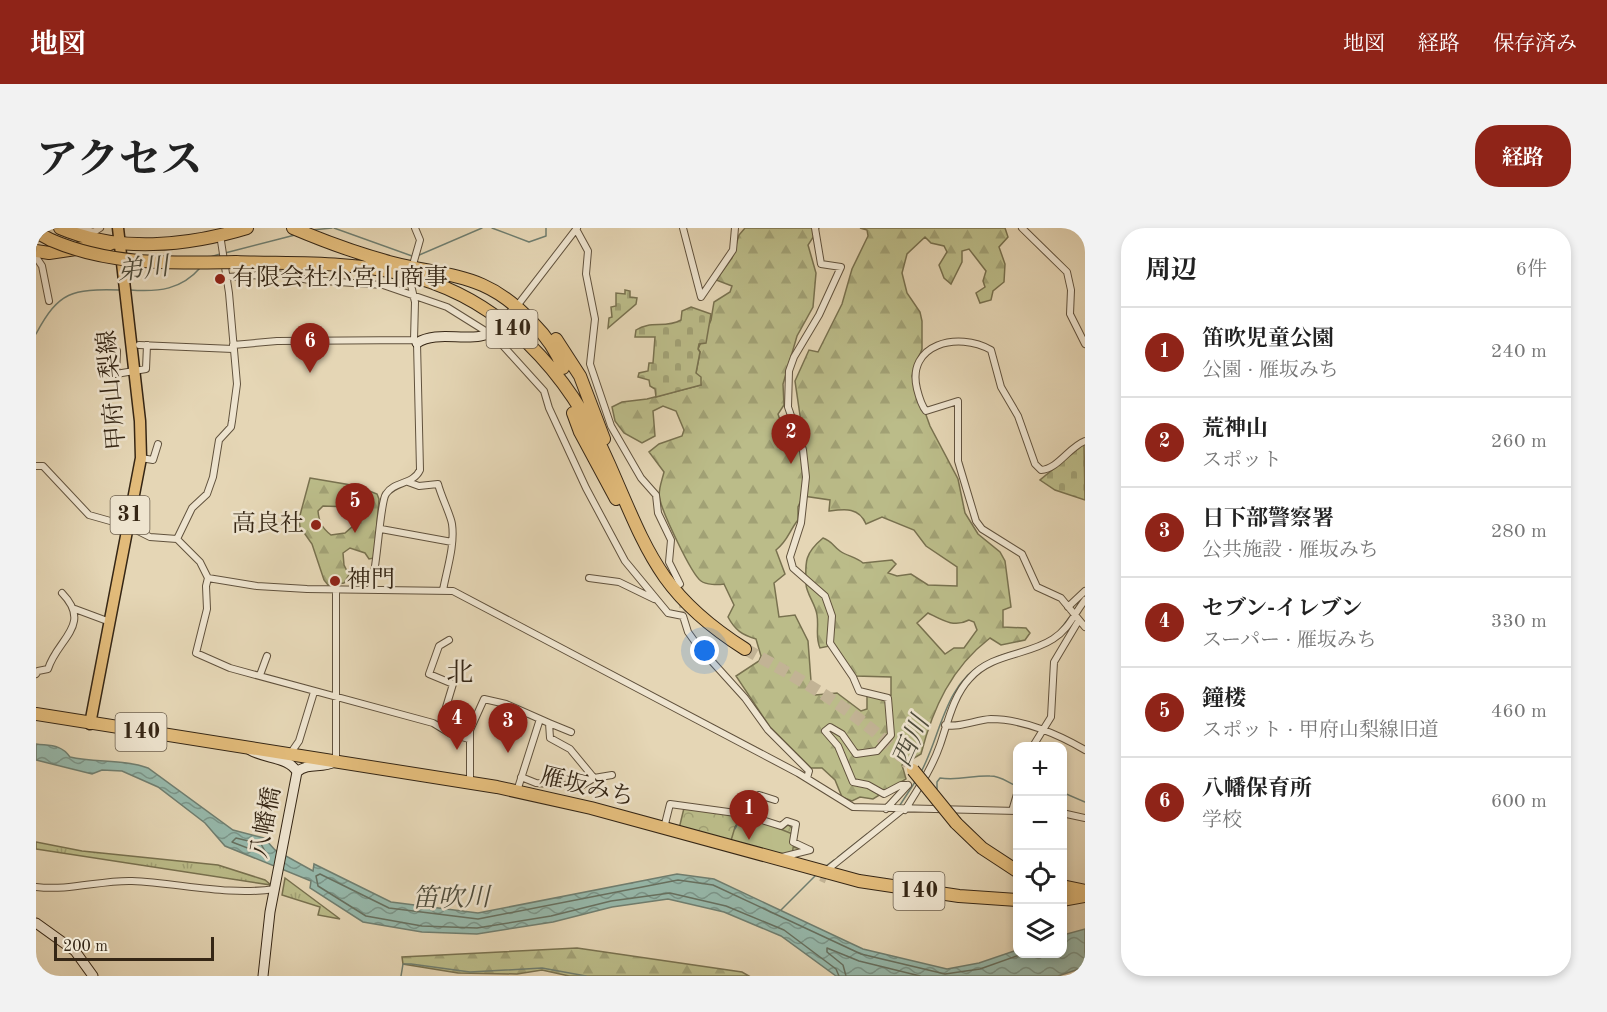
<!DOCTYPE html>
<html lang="ja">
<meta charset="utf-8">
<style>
:root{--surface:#fff;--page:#f2f2f2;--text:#222;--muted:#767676;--line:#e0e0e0;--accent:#8f2418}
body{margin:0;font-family:"Old Standard TT","Noto Serif JP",serif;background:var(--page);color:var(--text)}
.controls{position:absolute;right:18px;bottom:18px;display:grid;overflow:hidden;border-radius:12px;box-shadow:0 3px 9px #0003}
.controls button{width:54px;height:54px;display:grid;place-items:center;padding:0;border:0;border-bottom:2px solid var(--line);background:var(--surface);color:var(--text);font:30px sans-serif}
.scale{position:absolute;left:18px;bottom:15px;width:160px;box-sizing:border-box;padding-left:6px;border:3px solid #352615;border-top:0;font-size:16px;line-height:21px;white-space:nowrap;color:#352615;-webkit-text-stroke:4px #eee4cf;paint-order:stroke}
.you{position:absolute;left:669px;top:423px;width:21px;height:21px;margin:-15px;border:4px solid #fff;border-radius:50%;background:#1a73e8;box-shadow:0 0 0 9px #1a73e833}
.badge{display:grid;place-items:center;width:39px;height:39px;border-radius:50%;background:var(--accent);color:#fff;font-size:20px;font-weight:700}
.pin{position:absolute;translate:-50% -50px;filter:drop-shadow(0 2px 3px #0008)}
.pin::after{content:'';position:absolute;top:32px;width:21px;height:18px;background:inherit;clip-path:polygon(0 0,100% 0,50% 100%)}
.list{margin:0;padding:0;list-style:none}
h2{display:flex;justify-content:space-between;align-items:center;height:78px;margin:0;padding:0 24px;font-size:26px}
h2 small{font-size:20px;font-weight:400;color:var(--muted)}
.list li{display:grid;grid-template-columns:39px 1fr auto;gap:18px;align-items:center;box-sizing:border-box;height:90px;padding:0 24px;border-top:2px solid var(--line)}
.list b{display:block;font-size:22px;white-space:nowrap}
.list p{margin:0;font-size:20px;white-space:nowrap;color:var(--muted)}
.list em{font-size:20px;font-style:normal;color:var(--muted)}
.icon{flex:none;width:33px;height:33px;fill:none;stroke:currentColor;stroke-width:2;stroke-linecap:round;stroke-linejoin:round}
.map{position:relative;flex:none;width:1049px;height:748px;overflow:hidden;border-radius:24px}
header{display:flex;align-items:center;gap:36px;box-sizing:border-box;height:84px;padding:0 30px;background:var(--accent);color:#fff}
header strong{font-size:28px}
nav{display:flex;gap:33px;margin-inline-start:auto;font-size:21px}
.intro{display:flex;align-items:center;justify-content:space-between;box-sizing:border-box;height:144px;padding:0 36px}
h1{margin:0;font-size:42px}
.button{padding:15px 27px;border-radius:24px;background:var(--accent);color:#fff;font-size:21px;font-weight:700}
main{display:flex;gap:36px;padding:0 36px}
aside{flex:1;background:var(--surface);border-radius:24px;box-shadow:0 3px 9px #0003}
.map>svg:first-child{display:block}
.grass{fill:url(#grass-tufts);stroke:#78714f;stroke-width:1.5}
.forest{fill:url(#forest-firs);stroke:#78714f;stroke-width:1.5;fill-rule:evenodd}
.cemetery{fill:url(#cemetery-stones);stroke:#78714f;stroke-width:1.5}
.park{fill:url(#park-crowns);stroke:#78714f;stroke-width:1.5}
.pitch{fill:#bbbc89;stroke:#78714f;stroke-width:1.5}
.water{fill:url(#water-waves);stroke:#6f7e70;stroke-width:1.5}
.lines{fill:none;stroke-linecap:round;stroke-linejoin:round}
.shore{stroke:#667060;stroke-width:1.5}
.stream{stroke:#6f7e70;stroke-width:1.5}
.street-tunnel{stroke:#c2b395;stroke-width:6;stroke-dasharray:6 3;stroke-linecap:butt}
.highway-tunnel{stroke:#c2b395;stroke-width:12;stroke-dasharray:12 6;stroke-linecap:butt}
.street-casing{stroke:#61523d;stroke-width:8}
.secondary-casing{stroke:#352615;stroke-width:11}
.primary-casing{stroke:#352615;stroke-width:13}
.highway-casing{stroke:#352615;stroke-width:14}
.street{stroke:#eee4cf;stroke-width:6}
.secondary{stroke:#eee4cf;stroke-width:9}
.primary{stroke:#e2bb7a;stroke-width:10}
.highway{stroke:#e2bb7a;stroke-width:12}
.highway-bridge-casing{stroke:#352615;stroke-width:14;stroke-linecap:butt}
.highway-bridge{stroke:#e2bb7a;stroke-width:12}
.poi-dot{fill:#8f2418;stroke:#eee4cf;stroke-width:2}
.labels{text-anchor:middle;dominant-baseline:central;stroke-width:5;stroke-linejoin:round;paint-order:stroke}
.shield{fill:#eee4cf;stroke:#6c5f4d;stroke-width:1.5}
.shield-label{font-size:22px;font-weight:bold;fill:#352615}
.poi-label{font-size:24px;fill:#352615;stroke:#eee4cf;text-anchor:start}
.street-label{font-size:24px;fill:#352615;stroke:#eee4cf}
.water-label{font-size:26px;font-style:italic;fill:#4d4b3b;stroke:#eee4cf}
.quarter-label{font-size:27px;fill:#352615;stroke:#eee4cf}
</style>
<header>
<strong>地図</strong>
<nav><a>地図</a><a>経路</a><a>保存済み</a></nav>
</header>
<div class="intro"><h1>アクセス</h1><a class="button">経路</a></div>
<main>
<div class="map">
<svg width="1049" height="748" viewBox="0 0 1049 748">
<defs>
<pattern id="grass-tufts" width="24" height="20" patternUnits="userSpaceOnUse" patternTransform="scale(1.5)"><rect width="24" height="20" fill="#bbbc89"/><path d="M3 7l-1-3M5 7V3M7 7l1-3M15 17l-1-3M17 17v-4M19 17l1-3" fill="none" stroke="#a1a175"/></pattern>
<pattern id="forest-firs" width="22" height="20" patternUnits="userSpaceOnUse" patternTransform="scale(1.5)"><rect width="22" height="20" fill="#bbbc89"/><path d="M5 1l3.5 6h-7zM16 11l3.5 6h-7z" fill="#a1a175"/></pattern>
<pattern id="cemetery-stones" width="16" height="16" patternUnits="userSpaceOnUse" patternTransform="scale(1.5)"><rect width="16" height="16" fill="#bbbc89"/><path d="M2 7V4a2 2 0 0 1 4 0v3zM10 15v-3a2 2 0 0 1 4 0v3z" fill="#a1a175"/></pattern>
<pattern id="park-crowns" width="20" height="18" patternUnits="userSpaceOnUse" patternTransform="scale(1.5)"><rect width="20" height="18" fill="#bbbc89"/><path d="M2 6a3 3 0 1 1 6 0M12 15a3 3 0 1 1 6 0" fill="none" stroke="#a1a175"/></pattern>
<pattern id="water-waves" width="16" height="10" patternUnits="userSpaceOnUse" patternTransform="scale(1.5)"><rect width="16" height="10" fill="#96b9ac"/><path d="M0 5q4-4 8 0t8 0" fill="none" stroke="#7b968b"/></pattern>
</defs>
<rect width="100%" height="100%" fill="#e5d6b5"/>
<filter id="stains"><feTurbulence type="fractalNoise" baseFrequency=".00333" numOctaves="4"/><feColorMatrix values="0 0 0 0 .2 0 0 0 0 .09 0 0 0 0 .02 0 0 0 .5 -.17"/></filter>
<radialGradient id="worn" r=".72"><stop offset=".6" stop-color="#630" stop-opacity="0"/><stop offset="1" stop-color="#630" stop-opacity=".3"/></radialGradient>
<path class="grass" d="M0,614L46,623L182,637L229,652L235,657L0,621Z
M249,650L304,691L282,687L284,679L246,667Z"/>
<path class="forest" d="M709,0H783L772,17L780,45L777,79L761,108L747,156L748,177L742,186L746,198L766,201L759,153L773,122L782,124L806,76L816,41L832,8L831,2L824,0H969L972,9L963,19L969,36L968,54L957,63L955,72L944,75L940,65L949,59L947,53L950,43L933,21L926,23V34L915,56L908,50L903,37L911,24L908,18L895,15L889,9L871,26L866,45L871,65L884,84L886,93V121L876,148L894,198L922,251L929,285L942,306L964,324L969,333L975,379L967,382V399L990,400L994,405L989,412L965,417L954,410C915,440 897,480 885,526L866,537L870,551L837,571L824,569L816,573L806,569L799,552L786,540H775L734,499L700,448L723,433L725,428L720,411C706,407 699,402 692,389L698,377L688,356C682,357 670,357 665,353C655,346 627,285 624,272C621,264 626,253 628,244L613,224L623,216L646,208L648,202L640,183L627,178L617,183L619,208L606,215L588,205L579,193L576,179L586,174L611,171L665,157L660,145L664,124L662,121L675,92L678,74L694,64L696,58L680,52L696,30L703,7ZM767,268L794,272L793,283C809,281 823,279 830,296L846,289L878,302L890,318L921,339V358L892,357L875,346L861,348L852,345L860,336L856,332L827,335C820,329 811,328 804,323C797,318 796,313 787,310C769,325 769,333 770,356C770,365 780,377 781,387C783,399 779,409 784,420L798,417L819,448L855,449V467L831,468V481L825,483L801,465L779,467L772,459L775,453L772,413L759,387L743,389L738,355L749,346L740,322C752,313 753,303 762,292V279ZM892,385C906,392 918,400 933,392L938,394L941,402L928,420H918L909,426L881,395Z
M274,250L321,258L341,266L343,271L338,330L333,331L329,325L314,320L307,325L308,337L313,347L308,355L292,357L288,352L276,316L264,299L263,291ZM287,278L314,279L317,298L309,305L295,307C286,300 283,294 282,283Z
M541,720L706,744L713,748H533L506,742L481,746L422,745L367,736L366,729Z"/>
<path class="cemetery" d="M589,62L594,63V69L601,70L600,76L572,100L573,90L576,89L575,79L580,78V65L589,66Z
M655,79L675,86L670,115L663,116L662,121L664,124L660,145L665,149V157L620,169L619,161L614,158L613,152L602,149L603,145L612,143L613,135H617L619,109H599L600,102C615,92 629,101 645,92L646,83Z
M1048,216L1049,272L1019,262L1004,252Z"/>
<path class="park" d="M648,580L707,586L747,601L752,597L759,602L756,619L770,622L759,625L642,605Z"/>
<path class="pitch" d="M707,586L759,607L756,627H742L694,616L699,599Z"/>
<path class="water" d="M0,516C14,518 25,516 34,529C59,535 88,531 112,540L197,602L228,610L239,622L277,643L278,636L355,674L442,685L641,646L678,651L827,721L911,741L943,735L981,722V726H1026L1027,707L1049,701V739L1022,748H800L745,708L688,684L632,671L576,679L517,694L441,706L386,704L327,694L274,660L275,653L189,618L169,595L122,559L86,543L66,542L56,546L0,532Z"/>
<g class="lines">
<path class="shore" d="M200,610L225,616L230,625L227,626L196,614Z
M803,748L800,741L748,702L690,678L634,665L575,673L515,688L441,700L386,698L330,688L282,658L280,648L284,646L353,680L442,691L642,652L677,657L825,726L909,746L944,741L986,726
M810,748L807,737L791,724V720L823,733L884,748"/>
<path class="stream" d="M298,0L376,28
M456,0L493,14L510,8V0
M276,2L296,0
M189,25L259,7
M381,28L446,0
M174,29L184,26
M94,62C123,64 145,62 165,39
M0,106C23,63 36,61 83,62
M1023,403L1033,390
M961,429L976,424
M885,544C905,507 908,457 948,435
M901,563V554L904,550C923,553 937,547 954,548C966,548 972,555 981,558
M1028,565L1049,574
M864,577L879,554
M699,601L705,589
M802,629L831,606
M790,638L798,632
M745,682L780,647
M365,748L367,736H375L434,744L506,740L550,748"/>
<path class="street-tunnel" d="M644,356L647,388
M786,654L791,642"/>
<path class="highway-tunnel" d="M709,421C769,454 826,485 872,536"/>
<defs>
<path id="street" d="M44,0L58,4L64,0
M647,0L665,69L697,22L699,0
M779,0L785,36L805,39L783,87L758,129L753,143L752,179L767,222L770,249L765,295L754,329L757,340L789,368L796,388L794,415L817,449L823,463L852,470L855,507L841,523L820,526L806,506L794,499L789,503L802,518L817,554L832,557L848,566L865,557H872
M986,0L1031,44L1035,62L1034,86L1049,116
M1042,0L1049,4
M540,1L552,23L550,46L559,91L554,136L575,198L605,250L620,267L622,285L635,312L633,334L644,356
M0,29L6,38L13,73
M378,33L384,12L379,0
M191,49L241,46L273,52L347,57L411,79L459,109L508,163L513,180L550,260L589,333L632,385L647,388L652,404L662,418L709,470L732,502L773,543L771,550
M375,57L379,74L378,112
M481,78L541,0
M103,117L197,121
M197,117L241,113L378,112L381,115L384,242C377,257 358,253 350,266C344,274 341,342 335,360
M81,123L80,146L110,141L111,117
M1049,213C1033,219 1022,241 1005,242L999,236L982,188L965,159L955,122C922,103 870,116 881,161C883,169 885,177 890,183L922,173V233L940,293L946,301L986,326L1001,359L1025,370L1049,399
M105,230L117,232L122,216
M0,238H7L53,287L92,298L114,309L141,311L164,334L172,350L170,358L171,381L160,425L194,440L397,495L415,506L433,511
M372,254L383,258L402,256C405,268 415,288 416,296C419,317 411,341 407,362
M345,301L416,314
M141,311L156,280L171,266L177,249L183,212L195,199L196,193L201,156L193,65L185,13
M172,350L221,358L271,361L417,363L762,545L817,579L981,583
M553,350L583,354L618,371
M1032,379L1049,363
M39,381L74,394
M0,446L2,443L12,441C21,411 57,397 26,365
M224,447L231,428
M513,495L535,504
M909,497C924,500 939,492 955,491C986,491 1022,506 1049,522
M404,499L417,456L393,446L403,418L413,412
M997,518L1015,489L1018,434L1043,392
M254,526L263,513L278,464
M300,533V362
M485,549L500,555L545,558L558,550L576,547
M434,554V502L448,471L470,476L504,491
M481,563L504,491L513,495L514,510L534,521L558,550
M850,581L872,557
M869,582C882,561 896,540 904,517C912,494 917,468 934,450C956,425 991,428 1017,411C1033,401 1038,386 1049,372
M976,583L981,566
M1026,585L1049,590
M720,590L723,567L739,572
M628,600L634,576L707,586L745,598L751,593L760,596L757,614L774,622
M746,629L774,622
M791,642L866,582
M0,659C34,663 65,652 96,653C143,655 192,668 239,661"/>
<path id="secondary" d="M470,91L481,78
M381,115C405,99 444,121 465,97
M214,522C229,531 253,529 261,544
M0,695L39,723L57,748
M227,748L234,684L261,544C273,534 285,541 298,534"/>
<path id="primary" d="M54,496L105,230L104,193L82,0"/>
<path id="highway" d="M24,0C82,25 152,18 211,0
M257,0C290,14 323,26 357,35C418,50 451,45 497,95C511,109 520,122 527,140
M0,4L15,12
M0,23L13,25L74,16
M200,34C255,36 313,33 367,46C466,69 534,146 573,236C612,325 624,367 709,421
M520,111L544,148L568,211
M537,185L544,204L580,271
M0,486L461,559L555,580L823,653L923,668L981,672
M920,595L946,620L981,643
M1026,658L1049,663
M1026,672L1049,668"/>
</defs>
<use href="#street" class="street-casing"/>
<use href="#secondary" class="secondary-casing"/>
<use href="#primary" class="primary-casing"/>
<use href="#highway" class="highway-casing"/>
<use href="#street" class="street"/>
<use href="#secondary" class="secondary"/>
<use href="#primary" class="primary"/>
<use href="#highway" class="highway"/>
<defs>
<path id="highway-bridge" d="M15,12C75,38 136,35 200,34
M877,542L920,595"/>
</defs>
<use href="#highway-bridge" class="highway-bridge-casing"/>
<use href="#highway-bridge" class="highway-bridge"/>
</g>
<g class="poi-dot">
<circle cx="184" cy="51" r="6"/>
<circle cx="280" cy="297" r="6"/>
<circle cx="299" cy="353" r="6"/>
</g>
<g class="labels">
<g class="shield">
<rect x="450.5" y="82" width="51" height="38" rx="4.5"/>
<rect x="74.5" y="268" width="39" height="38" rx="4.5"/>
<rect x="79.5" y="485" width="51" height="38" rx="4.5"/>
<rect x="857.5" y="644" width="51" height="38" rx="4.5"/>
</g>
<g class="shield-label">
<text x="476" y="101">140</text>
<text x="94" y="287">31</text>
<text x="105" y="504">140</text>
<text x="883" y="663">140</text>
</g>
<g class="poi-label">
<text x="196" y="51">有限会社小宮山商事</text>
<text x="268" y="297" text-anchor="end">高良社</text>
<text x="311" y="353">神門</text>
</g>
<g class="street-label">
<text transform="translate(77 162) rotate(-95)">甲府山梨線</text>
<text transform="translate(551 560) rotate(14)">雁坂みち</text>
<text transform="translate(231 595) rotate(-79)">八幡橋</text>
</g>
<g class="water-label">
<text transform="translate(107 42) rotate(-7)">弟川</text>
<text transform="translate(876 514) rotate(-66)">西川</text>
<text transform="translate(415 671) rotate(-1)">笛吹川</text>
</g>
<g class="quarter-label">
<text x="424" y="445">北</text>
</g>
</g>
<rect width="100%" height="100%" filter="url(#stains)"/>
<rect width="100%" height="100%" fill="url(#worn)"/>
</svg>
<div class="controls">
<button>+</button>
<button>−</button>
<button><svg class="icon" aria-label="locate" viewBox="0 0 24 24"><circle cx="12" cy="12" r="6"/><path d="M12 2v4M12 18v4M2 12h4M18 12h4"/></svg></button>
<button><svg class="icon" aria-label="layers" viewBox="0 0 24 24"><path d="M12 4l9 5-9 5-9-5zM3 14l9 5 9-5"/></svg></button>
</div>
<div class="scale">200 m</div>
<div class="you"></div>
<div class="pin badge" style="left:713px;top:612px">1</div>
<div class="pin badge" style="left:755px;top:236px">2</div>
<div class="pin badge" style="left:472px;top:525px">3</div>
<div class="pin badge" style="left:421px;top:522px">4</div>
<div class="pin badge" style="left:319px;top:305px">5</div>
<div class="pin badge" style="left:274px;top:145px">6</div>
</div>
<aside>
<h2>周辺<small>6件</small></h2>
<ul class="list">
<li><span class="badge">1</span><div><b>笛吹児童公園</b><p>公園 · 雁坂みち</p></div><em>240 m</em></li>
<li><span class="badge">2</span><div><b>荒神山</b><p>スポット</p></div><em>260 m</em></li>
<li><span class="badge">3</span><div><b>日下部警察署</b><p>公共施設 · 雁坂みち</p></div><em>280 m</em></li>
<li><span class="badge">4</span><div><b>セブン-イレブン</b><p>スーパー · 雁坂みち</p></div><em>330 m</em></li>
<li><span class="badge">5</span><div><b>鐘楼</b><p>スポット · 甲府山梨線旧道</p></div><em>460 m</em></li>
<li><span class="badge">6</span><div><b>八幡保育所</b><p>学校</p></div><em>600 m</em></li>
</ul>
</aside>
</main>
